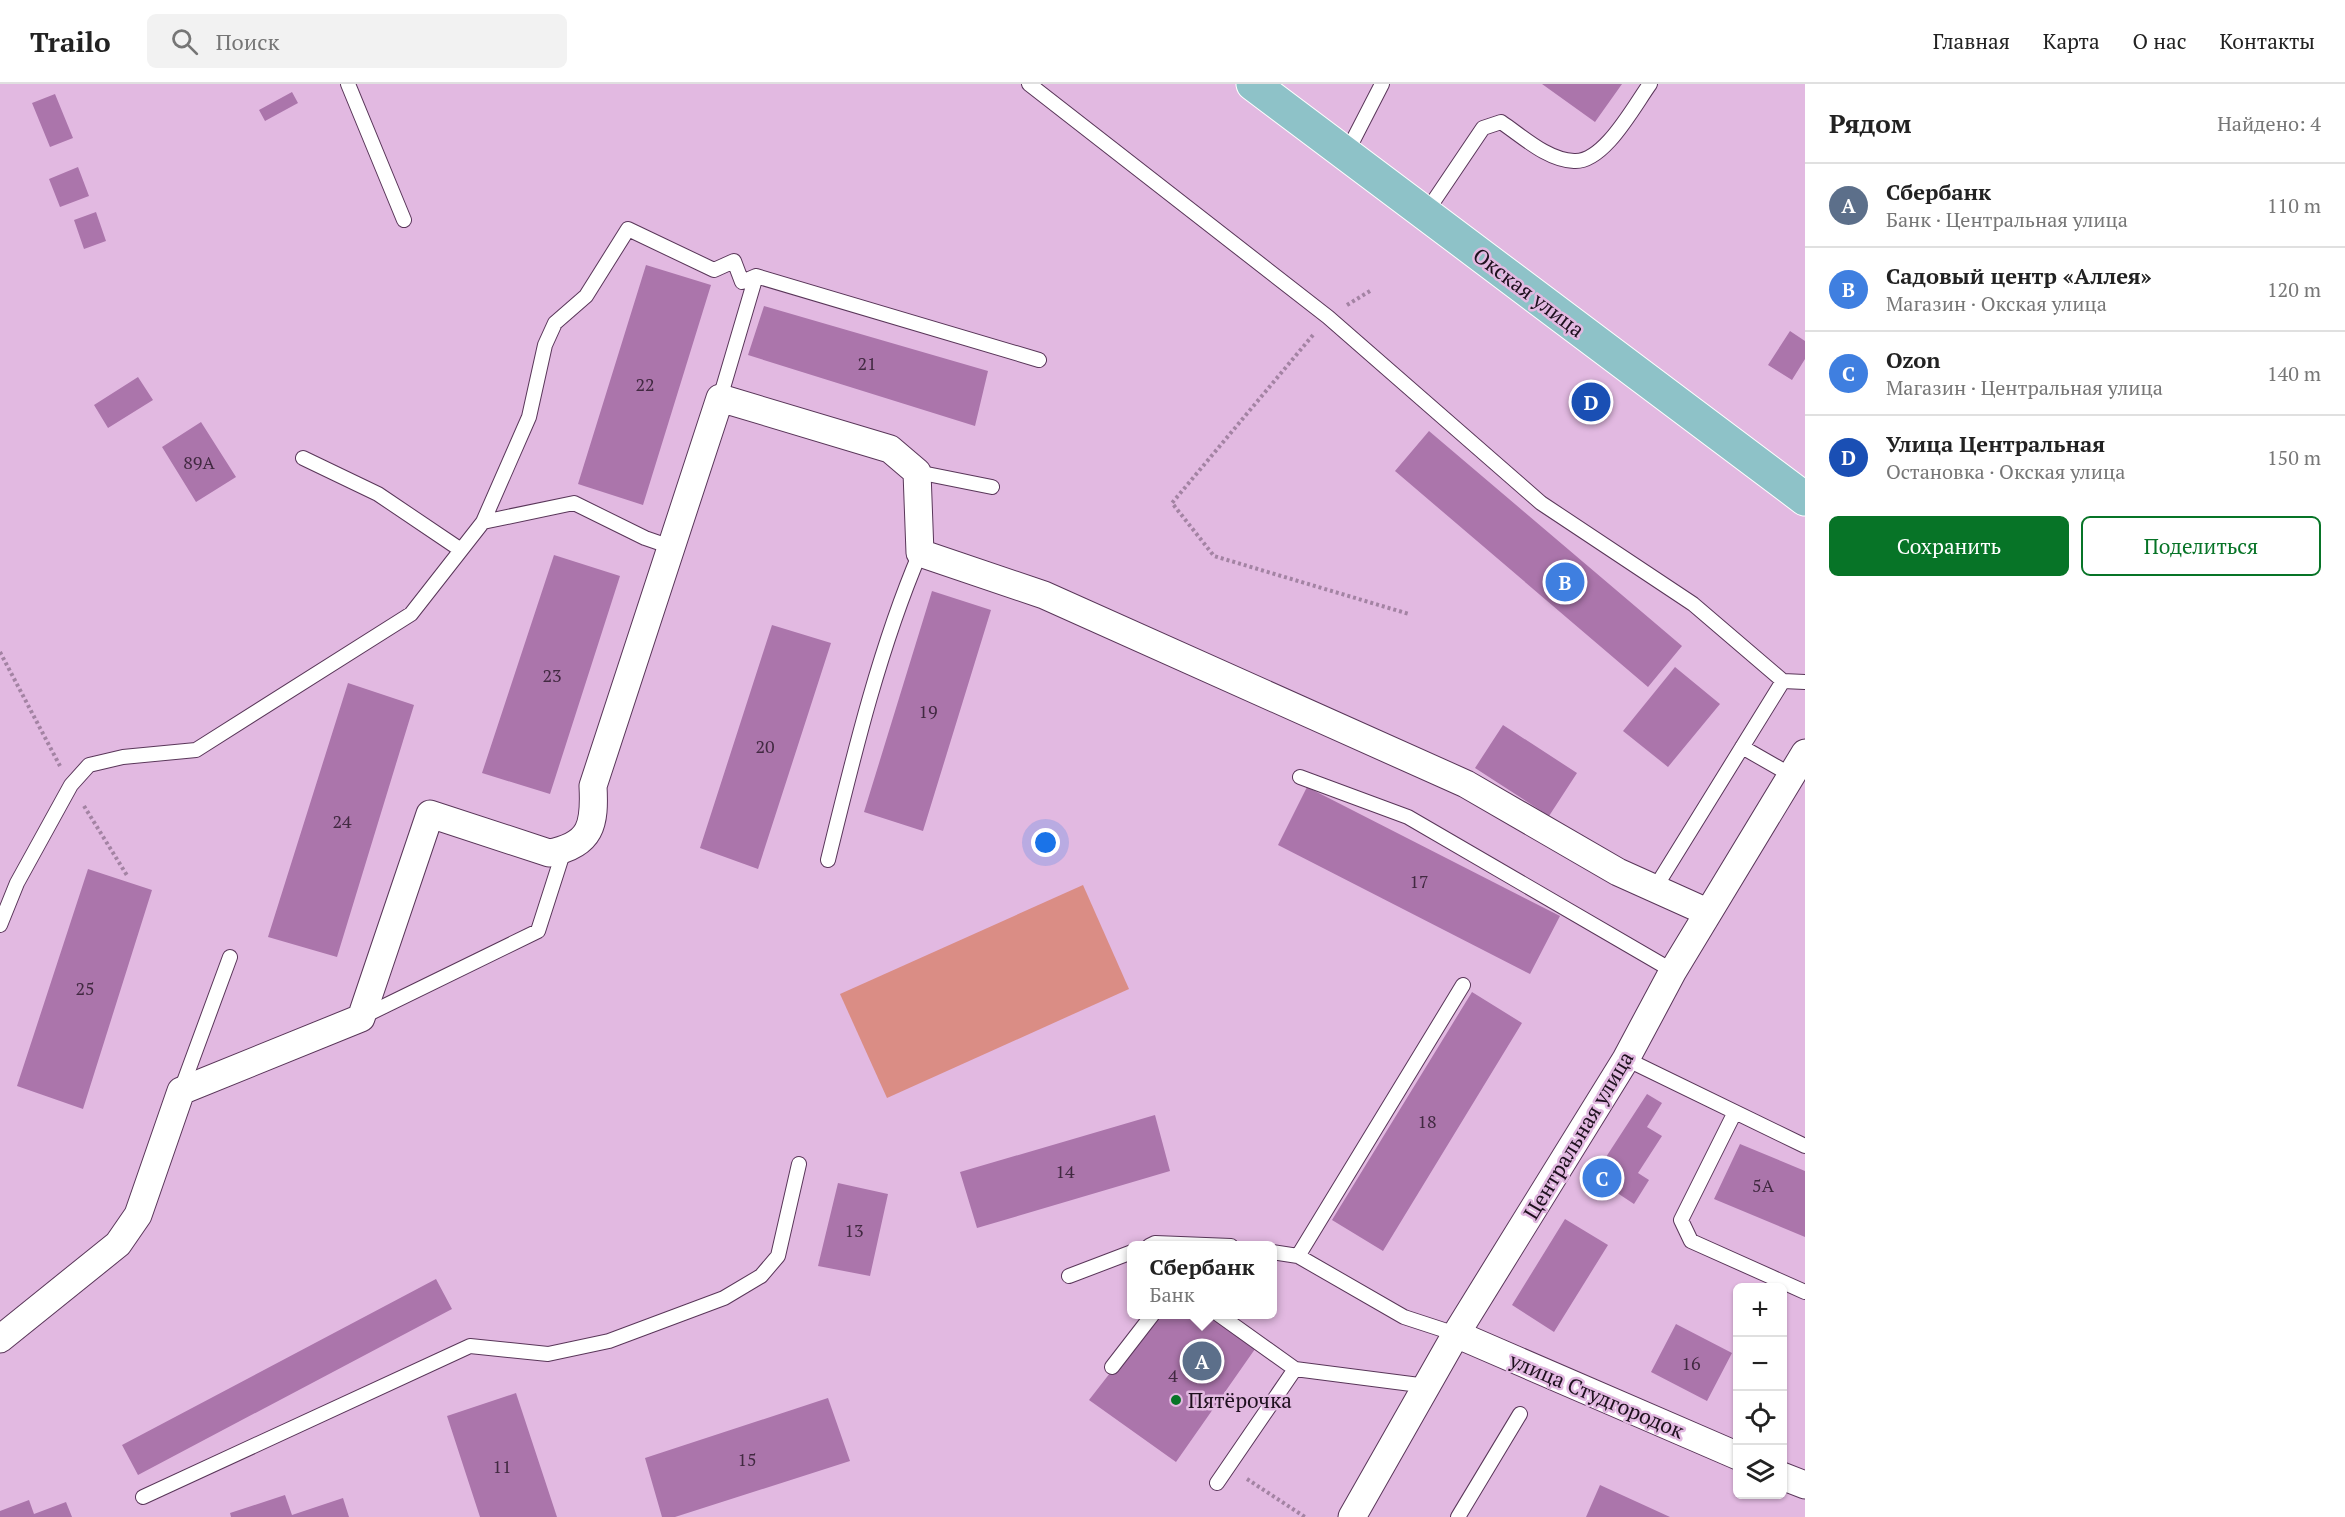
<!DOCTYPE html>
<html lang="ru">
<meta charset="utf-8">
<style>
:root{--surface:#fff;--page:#f2f2f2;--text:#222;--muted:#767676;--line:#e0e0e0;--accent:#077427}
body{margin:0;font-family:"PT Serif",serif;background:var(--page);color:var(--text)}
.controls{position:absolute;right:18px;bottom:18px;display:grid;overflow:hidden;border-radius:9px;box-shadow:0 2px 4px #0004}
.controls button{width:54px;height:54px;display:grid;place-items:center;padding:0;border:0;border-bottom:2px solid var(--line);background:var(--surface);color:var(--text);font:30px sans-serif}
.you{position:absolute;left:1046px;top:759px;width:21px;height:21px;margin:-15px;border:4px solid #fff;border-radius:50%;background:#1a73e8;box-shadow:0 0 0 9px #1a73e833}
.badge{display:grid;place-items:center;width:39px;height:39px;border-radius:50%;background:var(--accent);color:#fff;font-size:20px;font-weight:700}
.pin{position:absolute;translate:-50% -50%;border:3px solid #fff;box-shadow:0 2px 6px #0006}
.popup{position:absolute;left:1127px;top:1157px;width:150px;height:78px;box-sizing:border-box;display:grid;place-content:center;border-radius:9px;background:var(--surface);filter:drop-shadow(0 2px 4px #0005);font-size:20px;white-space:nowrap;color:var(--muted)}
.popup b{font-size:22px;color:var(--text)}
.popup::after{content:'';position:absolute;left:50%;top:100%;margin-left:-12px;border:12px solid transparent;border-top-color:var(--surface)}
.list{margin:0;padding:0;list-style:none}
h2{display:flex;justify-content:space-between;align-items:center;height:78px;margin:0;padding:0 24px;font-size:26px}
h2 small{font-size:20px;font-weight:400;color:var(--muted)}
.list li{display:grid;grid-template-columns:39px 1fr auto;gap:18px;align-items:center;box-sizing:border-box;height:84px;padding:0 24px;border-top:2px solid var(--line)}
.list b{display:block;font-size:22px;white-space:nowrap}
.list p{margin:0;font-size:20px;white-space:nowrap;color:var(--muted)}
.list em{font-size:20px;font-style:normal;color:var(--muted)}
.actions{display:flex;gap:12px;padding:18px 24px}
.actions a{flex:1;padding:14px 0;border:2px solid var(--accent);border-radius:9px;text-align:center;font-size:21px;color:var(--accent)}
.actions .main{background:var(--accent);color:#fff}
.icon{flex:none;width:33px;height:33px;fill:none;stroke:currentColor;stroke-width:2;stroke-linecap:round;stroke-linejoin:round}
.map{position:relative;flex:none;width:1805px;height:1433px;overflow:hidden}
header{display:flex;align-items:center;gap:36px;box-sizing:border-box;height:84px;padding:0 30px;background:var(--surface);border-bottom:2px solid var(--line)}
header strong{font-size:28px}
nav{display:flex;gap:33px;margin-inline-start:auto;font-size:21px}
.search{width:420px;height:54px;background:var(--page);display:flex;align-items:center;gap:15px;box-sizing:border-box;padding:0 21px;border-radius:9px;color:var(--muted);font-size:22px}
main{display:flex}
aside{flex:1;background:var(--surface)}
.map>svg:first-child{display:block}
.park{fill:#da8d85}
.building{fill:#ab75ab}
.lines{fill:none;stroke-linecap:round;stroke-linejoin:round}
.service-casing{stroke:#593659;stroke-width:16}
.minor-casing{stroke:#593659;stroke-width:29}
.primary-casing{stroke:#fff;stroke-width:35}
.path{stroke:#a383a3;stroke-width:4;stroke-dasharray:3 3;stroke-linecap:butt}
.service{stroke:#fff;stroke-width:14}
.minor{stroke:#fff;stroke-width:27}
.primary{stroke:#8ec2c8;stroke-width:33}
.poi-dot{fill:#077427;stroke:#e2b9e1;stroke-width:2}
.labels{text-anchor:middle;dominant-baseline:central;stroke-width:5;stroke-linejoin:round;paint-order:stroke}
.number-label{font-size:18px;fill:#412941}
.street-label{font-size:21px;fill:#1e101e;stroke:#e2b9e1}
.poi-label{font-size:21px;fill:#1e101e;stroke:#e2b9e1;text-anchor:start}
</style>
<header>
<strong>Trailo</strong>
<div class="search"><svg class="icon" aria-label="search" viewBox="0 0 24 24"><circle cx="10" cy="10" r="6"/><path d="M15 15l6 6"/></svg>Поиск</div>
<nav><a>Главная</a><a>Карта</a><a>О нас</a><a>Контакты</a></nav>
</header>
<main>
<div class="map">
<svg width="1805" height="1433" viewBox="0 0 1805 1433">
<rect width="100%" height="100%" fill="#e2b9e1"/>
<path class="park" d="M1083,801L1129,905L887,1014L840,910Z"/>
<path class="building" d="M1542,0H1622L1595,38Z
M292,8L298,19L265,37L259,26Z
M55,10L73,54L50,63L32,19Z
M78,83L89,112L60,123L49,95Z
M96,128L106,157L84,165L74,136Z
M646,181L711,201L643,421L578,400Z
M764,222L988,287L975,342L748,271Z
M1790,247L1805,257V275L1792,296L1768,281Z
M138,293L153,316L108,344L94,321Z
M201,338L236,393L196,418L162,363Z
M1429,347L1682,562L1648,603L1395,387Z
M554,471L620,492L550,710L482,689Z
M932,507L991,526L923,747L864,728Z
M772,541L831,559L758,785L700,764Z
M1675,583L1720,620L1668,683L1623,647Z
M348,599L414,621L337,873L268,853Z
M1503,641L1577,689L1549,732L1475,684Z
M1307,703L1560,832L1530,890L1278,761Z
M88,785L152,806L83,1025L17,1002Z
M1472,908L1522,939L1383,1167L1332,1136Z
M1647,1010L1662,1019L1647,1043L1662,1052L1638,1089L1649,1096L1634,1120L1593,1093Z
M1155,1031L1170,1087L977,1144L960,1088Z
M1740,1060L1805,1087V1153L1714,1115Z
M838,1099L888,1110L870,1192L818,1182Z
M1565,1135L1608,1161L1554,1248L1512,1221Z
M436,1195L452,1225L138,1391L122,1361Z
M1156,1230H1207L1255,1265L1176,1378L1089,1316Z
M1676,1240L1732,1269L1707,1317L1651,1288Z
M516,1309L557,1433H480L447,1332Z
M828,1314L850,1377L675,1433H662L645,1374Z
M1600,1401L1670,1433H1586Z
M285,1411L292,1431L343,1414L349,1433H231L230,1429Z
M29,1416L34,1430L66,1418L72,1433H0V1427Z"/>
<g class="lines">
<defs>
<path id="service" d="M348,0L404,136
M1029,0L1328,233L1541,419L1693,520L1783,597
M1346,70L1382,0
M1425,130L1483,44L1501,38C1522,52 1547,76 1574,77C1604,79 1634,22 1650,0
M756,192L1039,276
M303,374L378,410L461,466
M917,388L992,403
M483,438L574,419L645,454L671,463
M1742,663L1791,691
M1300,693L1408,733L1673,887
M828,776C853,674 879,565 920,469
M1655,804L1783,597L1805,598
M0,841L17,799L71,701L89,681L123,673L196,666L411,530L483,438L529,333L545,261L555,239L586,212L628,145L714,186L734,177L742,198L756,192L720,314
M362,933L538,847L564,766
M1626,975L1805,1062
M181,1006L230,873
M1735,1028L1681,1136L1691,1157L1805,1208
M1149,1162L1155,1159L1231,1162
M1272,1168L1298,1172
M1069,1192L1132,1168
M1218,1230L1295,1285
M1456,1250L1404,1233L1298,1172L1463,901
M1112,1283L1153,1230
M1217,1399L1295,1285L1427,1302
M143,1413L470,1262L548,1270L609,1257L724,1214L761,1192L778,1172L799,1080
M1458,1433L1520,1330"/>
<path id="minor" d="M1456,1250L1738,1372
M0,1255L118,1160L138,1131L181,1007L361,934L430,730L549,769C592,761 595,740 593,702L720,314L890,365L917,388L920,469L1044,511L1466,700L1618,788L1707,828
M1782,1392L1805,1401
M1352,1433L1456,1250L1626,975L1673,887L1805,669"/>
<path id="primary" d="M1253,0L1805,415"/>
</defs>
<use href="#service" class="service-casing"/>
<use href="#minor" class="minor-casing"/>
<use href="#primary" class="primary-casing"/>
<path class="path" d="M1347,221L1370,207
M1313,251L1172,419L1214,472L1409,530
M0,568L60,682
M84,722L128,793
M1247,1395L1305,1433"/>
<use href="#service" class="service"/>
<use href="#minor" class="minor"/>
<use href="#primary" class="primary"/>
</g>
<circle class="poi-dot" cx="1176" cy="1316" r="6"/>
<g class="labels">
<g class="number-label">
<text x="867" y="279">21</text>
<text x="645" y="300">22</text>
<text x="199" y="378">89А</text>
<text x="552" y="591">23</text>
<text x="928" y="627">19</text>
<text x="765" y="662">20</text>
<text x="342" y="737">24</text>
<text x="1419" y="797">17</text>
<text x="85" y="904">25</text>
<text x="1427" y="1037">18</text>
<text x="1065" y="1087">14</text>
<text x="1763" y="1101">5А</text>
<text x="854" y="1146">13</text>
<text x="1691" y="1279">16</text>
<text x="1173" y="1291">4</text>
<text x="747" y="1375">15</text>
<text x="502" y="1382">11</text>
</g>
<g class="street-label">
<text transform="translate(1529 208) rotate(37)">Окская улица</text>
<text transform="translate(1578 1051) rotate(-59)">Центральная улица</text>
<text transform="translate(1597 1311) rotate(23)">улица Студгородок</text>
</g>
<g class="poi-label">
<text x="1188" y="1316">Пятёрочка</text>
</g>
</g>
</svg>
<div class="controls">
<button>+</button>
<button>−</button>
<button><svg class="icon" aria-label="locate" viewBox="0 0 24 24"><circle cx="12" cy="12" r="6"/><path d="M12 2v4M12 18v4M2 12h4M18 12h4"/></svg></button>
<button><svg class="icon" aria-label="layers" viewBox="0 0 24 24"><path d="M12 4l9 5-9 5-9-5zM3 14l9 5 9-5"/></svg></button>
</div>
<div class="you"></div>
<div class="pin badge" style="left:1202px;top:1277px;background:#5c6f8a">A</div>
<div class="popup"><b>Сбербанк</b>Банк</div>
<div class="pin badge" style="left:1565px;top:498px;background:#3f7fe0">B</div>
<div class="pin badge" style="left:1602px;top:1094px;background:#3f7fe0">C</div>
<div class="pin badge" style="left:1591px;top:318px;background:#1a4fb4">D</div>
</div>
<aside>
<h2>Рядом<small>Найдено: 4</small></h2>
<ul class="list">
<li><span class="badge" style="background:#5c6f8a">A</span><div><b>Сбербанк</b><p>Банк · Центральная улица</p></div><em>110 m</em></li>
<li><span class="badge" style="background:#3f7fe0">B</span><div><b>Садовый центр «Аллея»</b><p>Магазин · Окская улица</p></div><em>120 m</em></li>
<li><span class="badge" style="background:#3f7fe0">C</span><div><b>Ozon</b><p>Магазин · Центральная улица</p></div><em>140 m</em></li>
<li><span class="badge" style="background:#1a4fb4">D</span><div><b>Улица Центральная</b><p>Остановка · Окская улица</p></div><em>150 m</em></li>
</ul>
<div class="actions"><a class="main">Сохранить</a><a>Поделиться</a></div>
</aside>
</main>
